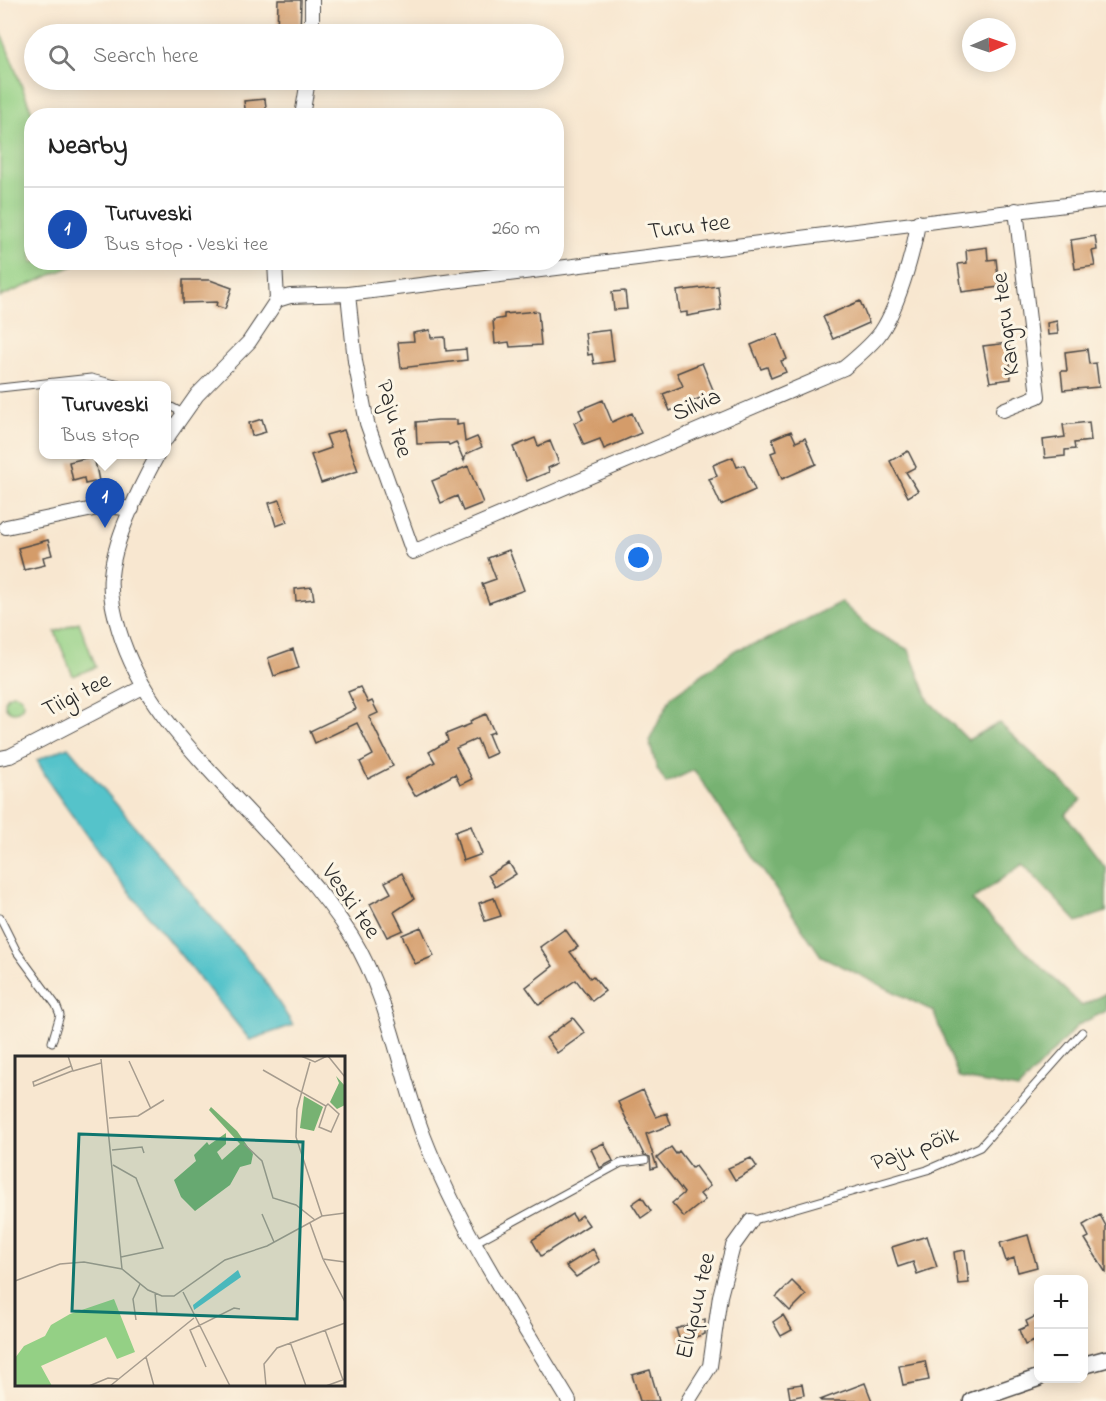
<!DOCTYPE html>
<meta charset="utf-8">
<style>
:root{--surface:#fff;--page:#f2f2f2;--text:#222;--muted:#767676;--line:#e0e0e0;--accent:#1f6fb2}
body{margin:0;font-family:"Indie Flower",sans-serif;background:var(--page);color:var(--text)}
.controls{position:absolute;right:18px;bottom:18px;display:grid;overflow:hidden;border-radius:12px;box-shadow:0 3px 15px #0003}
.controls button{width:54px;height:54px;display:grid;place-items:center;padding:0;border:0;border-bottom:2px solid var(--line);background:var(--surface);color:var(--text);font:30px sans-serif}
.compass{position:absolute;left:962px;top:18px;width:54px;height:54px;border-radius:50%;background:var(--surface);box-shadow:0 3px 15px #0003;rotate:88deg}
.you{position:absolute;left:639px;top:558px;width:21px;height:21px;margin:-15px;border:4px solid #fff;border-radius:50%;background:#1a73e8;box-shadow:0 0 0 9px #1a73e833}
.badge{display:grid;place-items:center;width:39px;height:39px;border-radius:50%;background:var(--accent);color:#fff;font-size:20px;font-weight:700}
.pin{position:absolute;translate:-50% -50px;filter:drop-shadow(0 2px 3px #0008)}
.pin::after{content:'';position:absolute;top:32px;width:21px;height:18px;background:inherit;clip-path:polygon(0 0,100% 0,50% 100%)}
.popup{position:absolute;left:39px;top:381px;width:132px;height:78px;box-sizing:border-box;display:grid;place-content:center;border-radius:12px;background:var(--surface);filter:drop-shadow(0 2px 4px #0005);font-size:20px;white-space:nowrap;color:var(--muted)}
.popup b{font-size:22px;color:var(--text)}
.popup::after{content:'';position:absolute;left:50%;top:100%;margin-left:-12px;border:12px solid transparent;border-top-color:var(--surface)}
.list{margin:0;padding:0;list-style:none}
h2{display:flex;justify-content:space-between;align-items:center;height:78px;margin:0;padding:0 24px;font-size:26px}
h2 small{font-size:20px;font-weight:400;color:var(--muted)}
.list li{display:grid;grid-template-columns:39px 1fr auto;gap:18px;align-items:center;box-sizing:border-box;height:84px;padding:0 24px;border-top:2px solid var(--line)}
.list b{display:block;font-size:22px;white-space:nowrap}
.list p{margin:0;font-size:20px;white-space:nowrap;color:var(--muted)}
.list em{font-size:20px;font-style:normal;color:var(--muted)}
.icon{flex:none;width:33px;height:33px;fill:none;stroke:currentColor;stroke-width:2;stroke-linecap:round;stroke-linejoin:round}
.map{position:relative;flex:none;width:1106px;height:1401px;overflow:hidden}
.search{position:absolute;background:var(--surface);box-shadow:0 3px 15px #0003;left:24px;top:24px;width:540px;height:66px;display:flex;align-items:center;gap:15px;box-sizing:border-box;padding:0 21px;border-radius:33px;color:var(--muted);font-size:22px}
.panel{position:absolute;background:var(--surface);box-shadow:0 3px 15px #0003;left:24px;top:108px;width:540px;height:162px;border-radius:24px}
.map>svg:first-child{display:block}
.green{fill:#94d085;stroke:#607e58;stroke-width:1.5}
.forest{fill:#77b272;stroke:#516e4e;stroke-width:1.5}
.water{fill:#55c3ca;stroke:#40777a;stroke-width:1.5}
.building{fill:#d49c6a}
.lines{fill:none;stroke-linecap:round;stroke-linejoin:round}
.service-casing{stroke:#4a4744;stroke-width:9}
.minor-casing{stroke:#4a4744;stroke-width:16}
.tertiary-casing{stroke:#4a4744;stroke-width:19}
.service{stroke:#fff;stroke-width:7}
.minor{stroke:#fff;stroke-width:14}
.tertiary{stroke:#fff;stroke-width:16}
.labels{text-anchor:middle;dominant-baseline:central;stroke-width:6;stroke-linejoin:round;paint-order:stroke}
.street-label{font-size:24px;fill:#2b2b2b;stroke:#fcf5e5}
.inset-road{fill:none;stroke:#a69c8e;stroke-width:1.5}
.view{fill:#0f766e;fill-opacity:0.15;stroke:#0f766e;stroke-width:3}
.inset-edge{fill:none;stroke:#2b2b2b;stroke-width:3}
</style>
<div class="map">
<svg width="1106" height="1401" viewBox="0 0 1106 1401">
<rect width="100%" height="100%" fill="#fcf5e5"/>
<filter id="ink" filterUnits="userSpaceOnUse"><feTurbulence type="fractalNoise" baseFrequency=".0167" numOctaves="2"/><feDisplacementMap in="SourceGraphic" scale="12" xChannelSelector="R" yChannelSelector="G"/><feConvolveMatrix kernelMatrix="1 2 1 2 8 2 1 2 1" color-interpolation-filters="sRGB"/></filter>
<filter id="wash" filterUnits="userSpaceOnUse"><feTurbulence type="fractalNoise" baseFrequency=".008" numOctaves="4" result="noise"/><feDisplacementMap in="SourceGraphic" scale="24" xChannelSelector="R" yChannelSelector="G"/><feGaussianBlur stdDeviation="1.35" result="paint"/><feColorMatrix in="noise" values="0 0 0 0 0 0 0 0 0 0 0 0 0 0 0 0 0 1.4 0 .05"/><feComposite in="paint" operator="in"/></filter>
<g filter="url(#wash)">
<rect width="100%" height="100%" fill="#f8e7d0"/>
<path class="green" d="M0,30L33,115L32,262L79,263L0,297Z
M79,622L96,667L73,676L55,632Z
M5 703a9 9 0 1 1 18 0a9 9 0 1 1-18 0Z"/>
<path class="forest" d="M841,602L873,631L909,650L929,701L968,740L999,723L1082,800L1065,814L1106,868V912L1077,922L1023,864L972,900L1082,1006L1106,993V1011L1078,1025L1018,1089L959,1078L933,1011L821,956L694,770L666,783L657,769L649,741L671,697L737,649L766,640Z"/>
<path class="water" d="M68,747L263,978L293,1025L250,1040L112,871L52,787L37,760Z"/>
<g id="blocks">
<path class="building" d="M278,0H301L300,34H277Z
M265,99L267,116H246L244,101Z
M1095,236L1097,250L1092,251L1095,266L1075,269L1071,240Z
M987,247L988,260L996,259L999,287L962,292L958,264L967,263L966,250Z
M183,280H210L232,288L225,309L216,306L217,302L183,303Z
M718,286L721,310L687,316V312L680,313L677,291Z
M625,291L627,309L614,310L612,292Z
M860,301L869,323L833,339L823,317Z
M538,311L541,345L510,347L509,342L495,344L493,320L504,318V314Z
M1057,321L1058,334L1048,335L1047,323Z
M430,330L431,338L445,337L446,351L466,349L467,360L401,368L398,342L414,341L413,333Z
M610,330L614,361L594,364L592,354L588,355L585,333Z
M777,334L787,359L781,361L786,372L771,378L767,367L761,369L751,345Z
M1009,343L1011,379L990,382L983,346Z
M1087,349L1089,364L1096,363L1099,387L1063,390L1061,371H1067L1065,352Z
M702,363L714,392L670,411L663,394L683,386L677,373Z
M603,400L612,422L632,413L641,433L604,449L600,439L584,445L574,423L583,419L579,410Z
M262,419L266,432L252,436L249,423Z
M438,420H457V425L463,424L465,442L477,437L482,447L466,454L464,461L456,442L449,445L448,443L417,444L416,422Z
M1089,422L1091,441L1074,443L1075,449L1065,450V456L1045,458L1043,440L1065,437L1063,425Z
M344,430L358,471L321,483L311,455L331,448L326,435Z
M791,431L796,442L805,438L816,464L782,479L771,453L776,451L772,439Z
M535,438L538,446L550,441L559,463L548,468L549,472L527,481L513,447Z
M908,451L916,467L906,472L918,491L908,497L890,461Z
M94,456L99,481L85,484L84,478L73,481L69,462Z
M733,457L737,467L744,465L755,490L721,505L709,479L717,476L713,465Z
M468,466L483,503L463,511L457,496L441,503L432,481Z
M280,500L287,522L276,526L269,503Z
M48,540L52,555L43,557L45,565L24,570L18,548Z
M509,550L524,590L489,603L482,584L496,579L488,558Z
M312,587L314,599L296,601L295,589Z
M293,649L299,668L274,676L268,658Z
M360,687L368,703L372,701L378,713L369,717L393,766L368,779L360,762L373,755L357,723L315,743L310,731L356,709L348,692Z
M486,714L494,732L488,734L496,753L485,758L477,739L456,748L472,779L460,785L455,774L415,796L405,779L435,762L429,752L448,741L446,734L471,724L470,721Z
M471,826L482,854L463,861L455,832Z
M509,863L516,874L495,887L488,875Z
M402,873L414,899L394,912L403,930L387,937L370,904L391,893L385,882Z
M494,898L501,916L485,921L479,903Z
M421,927L434,956L415,964L402,935Z
M565,929L578,947L570,952L590,978L593,976L605,991L592,1001L576,980L539,1005L526,987L553,966L540,947Z
M573,1018L585,1033L557,1053L546,1038Z
M643,1090L656,1117L667,1113L671,1125L646,1134L657,1167L651,1169L650,1157L644,1155L618,1102Z
M604,1143L613,1161L600,1168L591,1149Z
M671,1147L676,1154L679,1151L692,1168L695,1166L710,1186L700,1194L705,1200L684,1217L672,1203L684,1193L657,1158Z
M751,1158L757,1167L735,1180L728,1168Z
M642,1197L651,1211L641,1218L632,1204Z
M572,1214L576,1220L582,1215L589,1225L541,1256L532,1240Z
M1100,1215L1106,1226V1273L1085,1239L1089,1237L1083,1225Z
M1028,1235L1037,1267L1018,1272L1014,1258L1006,1261L1000,1243Z
M927,1236L937,1267L917,1274L913,1262L898,1267L892,1247Z
M593,1249L600,1262L576,1277L566,1266Z
M965,1250L969,1283L958,1284L954,1252Z
M792,1281L806,1295L790,1311L776,1297Z
M783,1315L792,1330L781,1336L773,1322Z
M1038,1315V1350L1034,1341L1025,1345L1019,1330L1028,1326L1026,1321Z
M705,1319V1334L680,1342L676,1329Z
M925,1361L929,1380L903,1385L899,1366Z
M650,1370L659,1401H640L632,1375Z
M865,1383L872,1401H821L820,1400Z
M802,1384L804,1395L790,1398L788,1386Z"/>
</g>
</g>
<g filter="url(#ink)">
<use href="#blocks" fill-opacity="0" stroke="#4a4744" stroke-width="1.5"/>
<g class="lines">
<defs>
<path id="service" d="M0,388L91,378L124,386
M166,404L183,413
M0,918L17,952L56,1005L60,1015L52,1042
M751,1221L927,1170L980,1147L1082,1032
M476,1242L621,1163L645,1160"/>
<path id="minor" d="M312,0V34
M302,116L308,80
M348,294L355,361L367,423L413,552L844,368C856,358 868,348 878,336C896,314 914,251 918,222
M277,300L290,296L348,294L1106,200
M1003,410L1038,396L1016,210
M166,439L197,395L249,342L277,300L275,262
M158,454C140,487 114,539 111,576C109,594 114,613 119,630C138,694 181,740 225,787C269,834 317,882 352,937C389,997 399,1072 424,1137C460,1230 518,1316 569,1401
M6,527L108,506L132,509
M0,758L10,756L143,687
M688,1401L710,1366L720,1296L733,1246L751,1221"/>
<path id="tertiary" d="M1084,1365L1106,1359
M972,1401L1038,1378"/>
</defs>
<use href="#service" class="service-casing"/>
<use href="#minor" class="minor-casing"/>
<use href="#tertiary" class="tertiary-casing"/>
<use href="#service" class="service"/>
<use href="#minor" class="minor"/>
<use href="#tertiary" class="tertiary"/>
</g>
</g>
<g class="labels">
<g class="street-label">
<text transform="translate(689 228) rotate(-7)">Turu tee</text>
<text transform="translate(1007 324) rotate(-97)">Kangru tee</text>
<text transform="translate(697 406) rotate(-23)">Silvia</text>
<text transform="translate(393 419) rotate(74)">Paju tee</text>
<text transform="translate(77 696) rotate(-27)">Tiigi tee</text>
<text transform="translate(350 902) rotate(55)">Veski tee</text>
<text transform="translate(915 1150) rotate(-20)">Paju põik</text>
<text transform="translate(697 1306) rotate(-77)">Elupuu tee</text>
</g>
</g>
<g transform="translate(15 1056)">
<rect width="330" height="330" fill="#f8e7d0"/>
<path d="M99,243L120,296L102,303L91,281L26,310L37,330H0V302L9,290L30,280L36,269L55,258Z" fill="#94d085"/>
<path d="M321,20L330,30V49L322,53L315,46L324,27ZM289,40L308,51L299,75L285,72ZM196,51L222,75L238,98L236,108L225,111L215,129L180,155L166,141L159,124L181,105L179,99L192,86L194,89L211,77V88L202,96L207,104L225,88L194,54Z" fill="#77b272"/>
<path d="M223,214L226,221L179,254L178,249Z" fill="#55c3ca"/>
<path class="inset-road" d="M53,0L58,15L86,7M286,0L300,6L312,0M313,0L330,21M86,3L107,213M114,5L136,53M295,6L282,53L281,81L307,160M56,10L18,26L19,30L57,15M248,14L311,50L304,71L316,76L324,58L313,48L311,50M94,62L123,60L149,44M229,88L247,105L258,142L281,149L300,164M97,94L127,91L129,97M98,109L121,122L148,192L106,201M247,158L259,186M295,167L308,203L330,206M308,203L330,246M0,225L45,208L69,206L107,213L133,234L147,240H159L210,204L252,190L307,160L330,157M168,236L215,330M140,237L142,258M121,264L118,243L125,228M310,274L328,324M275,286L291,330M131,301L139,330M191,311L175,274L219,252L225,253M74,330L93,322L103,323M95,330L179,262M251,330L249,308L262,292L330,267M311,330L330,323"/>
<path class="view" d="M64,78L288,86L282,263L57,255Z"/>
<rect width="330" height="330" class="inset-edge"/>
</g>
</svg>
<div class="controls">
<button>+</button>
<button>−</button>
</div>
<svg class="compass" viewBox="-18 -18 36 36"><path d="M0-13l5 13h-10z" fill="#e53935"/><path d="M0 13l5-13h-10z" fill="#767676"/></svg>
<div class="you"></div>
<div class="pin badge" style="left:105px;top:528px;background:#1a4fb4">1</div>
<div class="popup"><b>Turuveski</b>Bus stop</div>
<div class="search"><svg class="icon" aria-label="search" viewBox="0 0 24 24"><circle cx="10" cy="10" r="6"/><path d="M15 15l6 6"/></svg>Search here</div>
<section class="panel">
<h2>Nearby<small></small></h2>
<ul class="list">
<li><span class="badge" style="background:#1a4fb4">1</span><div><b>Turuveski</b><p>Bus stop · Veski tee</p></div><em>260 m</em></li>
</ul>
</section>
</div>
